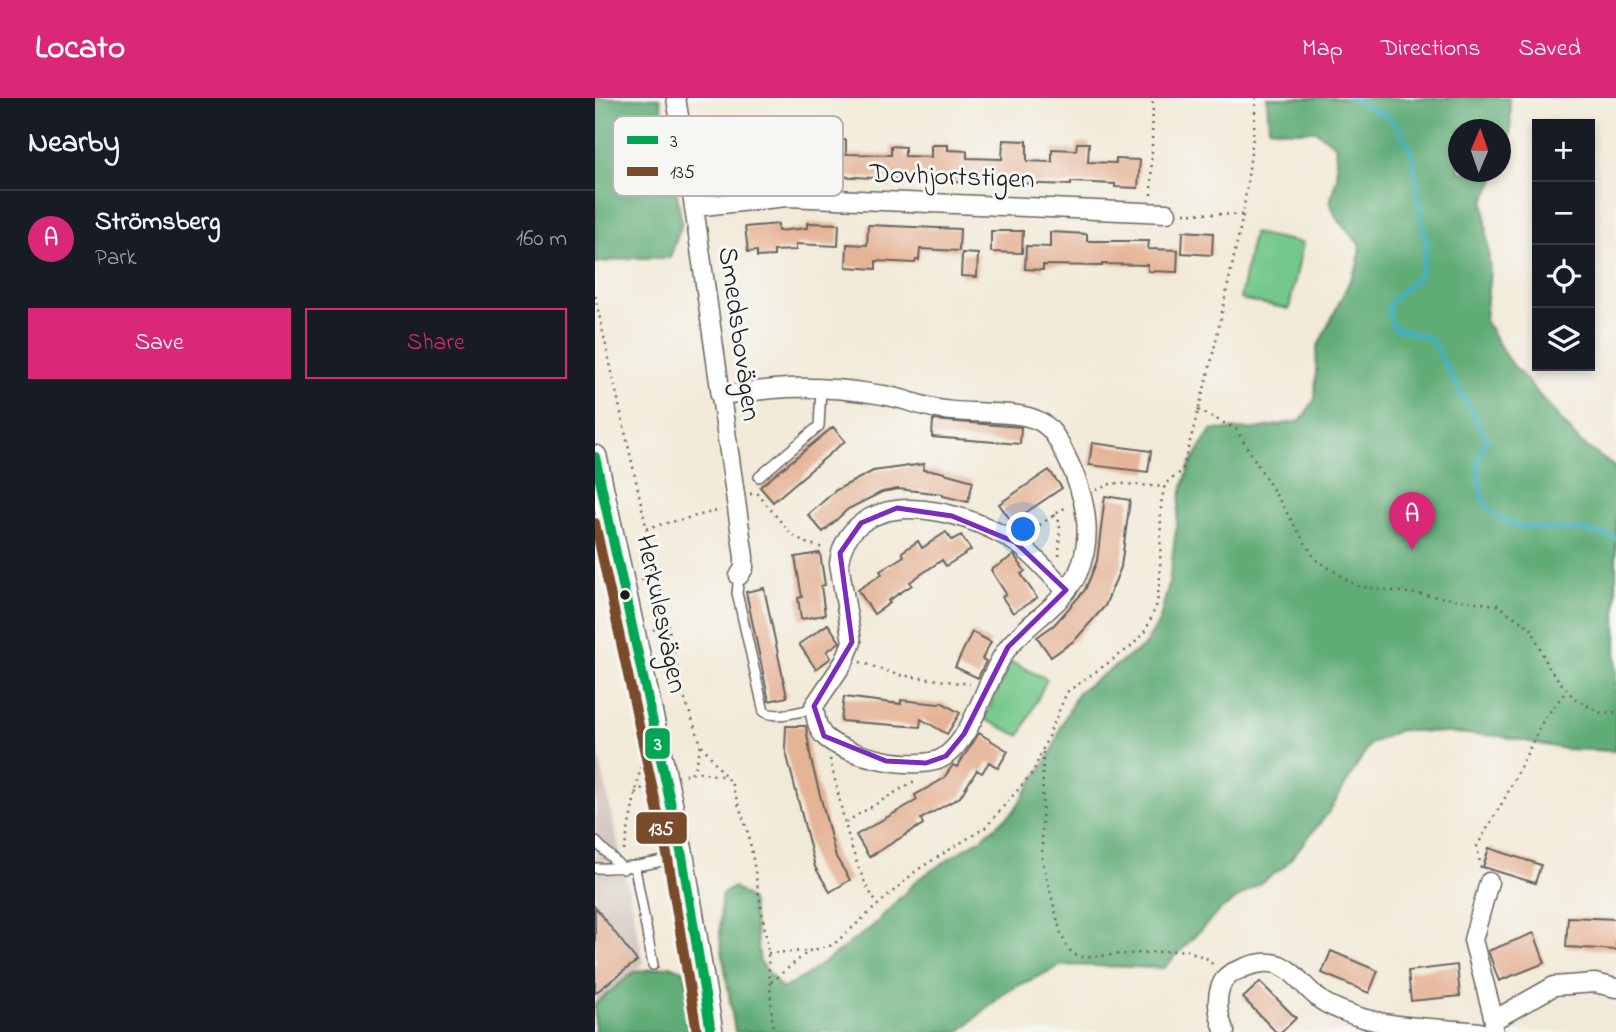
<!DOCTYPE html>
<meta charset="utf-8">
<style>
:root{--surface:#171b24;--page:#242831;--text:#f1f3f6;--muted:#9ea1a6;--line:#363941;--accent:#db2777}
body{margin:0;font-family:"Indie Flower",sans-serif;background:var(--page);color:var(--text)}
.controls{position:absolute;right:21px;top:21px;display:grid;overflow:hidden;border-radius:0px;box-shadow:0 4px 10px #0003}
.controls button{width:63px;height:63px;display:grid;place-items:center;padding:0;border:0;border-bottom:2px solid var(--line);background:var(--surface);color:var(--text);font:35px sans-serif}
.compass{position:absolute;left:853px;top:21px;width:63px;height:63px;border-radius:50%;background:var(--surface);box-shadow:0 4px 10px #0003;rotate:2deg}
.you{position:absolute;left:429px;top:432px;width:24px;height:24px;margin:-18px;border:5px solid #fff;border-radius:50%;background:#1a73e8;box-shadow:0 0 0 10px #1a73e833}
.badge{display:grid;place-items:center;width:46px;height:46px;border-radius:50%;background:var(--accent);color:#fff;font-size:23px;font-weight:700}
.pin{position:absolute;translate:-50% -58px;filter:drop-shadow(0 2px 4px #0008)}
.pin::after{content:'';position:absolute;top:37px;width:24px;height:21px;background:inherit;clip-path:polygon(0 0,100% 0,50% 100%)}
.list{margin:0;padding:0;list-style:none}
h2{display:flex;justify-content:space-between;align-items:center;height:91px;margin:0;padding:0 28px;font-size:30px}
h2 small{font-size:23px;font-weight:400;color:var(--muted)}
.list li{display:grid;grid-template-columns:46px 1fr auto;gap:21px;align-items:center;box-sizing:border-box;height:98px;padding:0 28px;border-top:2px solid var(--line)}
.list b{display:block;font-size:26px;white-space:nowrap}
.list p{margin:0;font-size:23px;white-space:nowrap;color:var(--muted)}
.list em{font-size:23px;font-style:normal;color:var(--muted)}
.actions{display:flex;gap:14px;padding:21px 28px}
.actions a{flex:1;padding:16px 0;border:2px solid var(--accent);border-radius:0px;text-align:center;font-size:24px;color:var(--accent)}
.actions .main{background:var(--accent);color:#fff}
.icon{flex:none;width:38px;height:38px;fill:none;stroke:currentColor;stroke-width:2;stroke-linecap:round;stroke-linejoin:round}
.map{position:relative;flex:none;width:1021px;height:934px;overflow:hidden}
header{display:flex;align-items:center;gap:42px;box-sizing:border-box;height:98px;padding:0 35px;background:var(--accent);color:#fff}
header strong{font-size:33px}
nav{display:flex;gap:38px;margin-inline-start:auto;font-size:24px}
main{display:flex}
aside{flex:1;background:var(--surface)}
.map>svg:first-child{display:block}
.industrial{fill:#cfc1ba}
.green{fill:#75c88b;stroke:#487254;stroke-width:2}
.forest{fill:#60ac77;stroke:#3e644a;stroke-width:2}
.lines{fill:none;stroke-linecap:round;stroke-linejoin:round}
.stream{stroke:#42b1bc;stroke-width:5}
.building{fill:#e5b395}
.service-casing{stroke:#67645e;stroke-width:12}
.minor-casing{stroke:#67645e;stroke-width:21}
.tertiary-casing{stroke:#67645e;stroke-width:26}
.path{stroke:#67645e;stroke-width:2.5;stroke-dasharray:2 5;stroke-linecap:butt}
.service{stroke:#fff;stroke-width:9}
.minor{stroke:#fff;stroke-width:18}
.tertiary{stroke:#fff;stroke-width:23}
.bus-1-casing{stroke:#f6f6f2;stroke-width:16}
.bus-2-casing{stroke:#f6f6f2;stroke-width:16}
.bus-1{stroke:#00a651;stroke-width:10}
.bus-2{stroke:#7a4b2a;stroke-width:10}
.marked{fill:none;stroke:#7b2cbf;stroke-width:5;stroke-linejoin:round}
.bus-dot{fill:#1c1c1c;stroke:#f6f6f2;stroke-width:2.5}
.labels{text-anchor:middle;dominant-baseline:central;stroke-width:6;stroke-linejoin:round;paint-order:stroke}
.street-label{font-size:28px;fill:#1c1c1c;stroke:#f6f6f2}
.key{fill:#f6f6f2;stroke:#b5b5b2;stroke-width:2}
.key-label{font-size:19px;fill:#1c1c1c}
.line-badge{stroke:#f6f6f2;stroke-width:2.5}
.badge-label{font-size:19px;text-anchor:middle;font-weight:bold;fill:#fff}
</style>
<header>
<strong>Locato</strong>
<nav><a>Map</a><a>Directions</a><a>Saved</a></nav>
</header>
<main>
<aside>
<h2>Nearby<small></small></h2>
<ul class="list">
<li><span class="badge">A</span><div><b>Strömsberg</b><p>Park</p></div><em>160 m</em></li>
</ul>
<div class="actions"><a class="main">Save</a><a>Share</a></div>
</aside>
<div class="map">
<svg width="1021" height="934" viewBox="0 0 1021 934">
<rect width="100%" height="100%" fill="#f6f6f2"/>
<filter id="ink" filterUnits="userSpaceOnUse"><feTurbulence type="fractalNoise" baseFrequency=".0143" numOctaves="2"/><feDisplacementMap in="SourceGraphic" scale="14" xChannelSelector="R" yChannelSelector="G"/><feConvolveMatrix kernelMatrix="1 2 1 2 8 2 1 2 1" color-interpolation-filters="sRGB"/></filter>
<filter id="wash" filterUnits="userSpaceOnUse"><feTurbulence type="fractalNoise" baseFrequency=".00686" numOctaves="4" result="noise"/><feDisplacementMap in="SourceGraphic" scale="28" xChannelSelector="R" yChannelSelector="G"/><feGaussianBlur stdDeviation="1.57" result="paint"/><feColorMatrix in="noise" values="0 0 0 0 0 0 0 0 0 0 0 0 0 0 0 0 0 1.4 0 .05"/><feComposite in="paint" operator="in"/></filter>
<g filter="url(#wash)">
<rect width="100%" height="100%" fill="#f2ead8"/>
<path class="industrial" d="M0,639L49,865L0,905Z"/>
<path class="green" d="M658,135L708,145L694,211L645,201Z
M416,564L452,581L425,638L389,621Z"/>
<path class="forest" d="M0,0H65L87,125L75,160H35L0,165Z
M672,0H914C917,25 917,46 906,70V32H864V74H904L889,103L895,173L890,222L911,259L985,344L1021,370V653L970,651L905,638L805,632L775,646L734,714L689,769L624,813L569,870L467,867L412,893L364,934H140L125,840L126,797L139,789L156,802L165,863L187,891L209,879L278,828L323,781L388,739L418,714L457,654L467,626L483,594L549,548L564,524L574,485L585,400L594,369L616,332L661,331L705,323L720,301L722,250L763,166L765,147L741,119L735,104L742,79L740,47L721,33H696L674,30Z
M76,868L89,872L99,912L100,934H0V906L39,874Z"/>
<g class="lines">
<path class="stream" d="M755,0L782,13L800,24L817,55L832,152L823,179L796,203L793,216L799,230L835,240L892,341C880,364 882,363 885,388C891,436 947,430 983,432C996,433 1009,437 1021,440"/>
</g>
<g id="blocks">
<path class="building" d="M238,42H251V56L296,57V48L310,49V58L336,59V47H353V52L372,53V60L407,61L408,42L432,43V63L457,64V51L481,52L482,45H494L493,64L521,65V61L545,62L543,90L520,89V86L476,84V87L420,85L419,87L198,76V54H222V45L237,46Z
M212,125L244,126L243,148L201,146V152L179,153V158L162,159V153L153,154L150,129L183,126V133L212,130Z
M273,127L365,131L364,153L325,151L324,162H321L320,165L281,163V171L251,169L252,146L272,147Z
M396,133H428L427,155L396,154Z
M588,133L618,135L617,157L587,155Z
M455,134L492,136V143H554L553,151L583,152L582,174L553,173V167L507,166V168L448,167V172L430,171L431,148L455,149Z
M367,155L383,156L382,179L366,178Z
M338,322L426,329L425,346L337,339Z
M238,329L250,343L178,404L165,389Z
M497,345L556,353L553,374L494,367Z
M329,366L328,372L342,373L378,383L373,404L348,398V396L303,391L287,394L253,411L228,434L213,417L241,392L278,373Z
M454,372L467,390L417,424L404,406Z
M510,398L535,402L526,469L510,508L480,542L456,559L442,539L459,527L490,492L502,463Z
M351,434L357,442L366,437L376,452L351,468L347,462L315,484L317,487L293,503L295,505L279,516L263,492L287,476L285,473L309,458L307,454L323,443L327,450Z
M225,455L230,487L226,488L230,517L206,521L203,500L207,499L200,459Z
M419,457L430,473L426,476L442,500L418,515L407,499L411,496L396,472Z
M169,490L192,599L174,603L151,494Z
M233,526L245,544L232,553L236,560L221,571L204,546Z
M377,534L396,544L387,561L391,563L383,580L360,569Z
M249,599L306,606V602L344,606L346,604L365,615L352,636L326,621L325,629L246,623Z
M191,628H211L216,662L241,759L255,782L235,794L220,769L190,650Z
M384,635L413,653L403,670L394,664L387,675L382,672L365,699L326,721L328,726L274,759L261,737L322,702L320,697L348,681L358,667L362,669Z
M894,750L946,767L940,785L888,769Z
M0,809L42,863L0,895Z
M973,819L1021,821V852L971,849Z
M939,835L950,865L904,883L893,853Z
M736,853L783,873L774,895L727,875Z
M862,867L865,898L816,903L813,873Z
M665,884L701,920L687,934H681L648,900Z"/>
</g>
</g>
<g filter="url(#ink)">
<use href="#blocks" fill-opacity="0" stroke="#67645e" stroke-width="2"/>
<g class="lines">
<defs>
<path id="service" d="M164,379L224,328L226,291
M144,478L142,495L169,614C183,621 204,613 219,611
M0,743L28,771
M0,770C31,771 57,767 87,758
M40,770L58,867"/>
<path id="minor" d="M81,0L99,109L149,459V470L144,478
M99,109L192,99L572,115
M125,297C147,295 170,291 193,290C224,289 258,292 288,297C309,300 329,310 350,312C375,316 423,312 444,323C458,330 463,343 470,356C489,393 501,437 482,477C467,506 437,522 416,546C391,575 381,638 349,659C325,675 249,658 229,638C222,631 220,618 219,608L249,564L257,544L244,465C246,450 251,438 263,428C304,393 379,419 420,444C439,456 455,477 471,492
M894,784L878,842L899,922
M630,934C623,917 618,894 632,878C637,873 645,872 651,869C694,854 698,882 727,903C737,910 750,914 761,918C801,931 843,929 884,934
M898,934L899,922L959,888L1000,885L1021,890"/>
<path id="tertiary" d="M0,359L87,758L116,934"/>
</defs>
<use href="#service" class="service-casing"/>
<use href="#minor" class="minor-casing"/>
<use href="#tertiary" class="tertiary-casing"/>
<path class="path" d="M556,97L558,0
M589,115L648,117
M0,198L89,599L106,646L137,687L154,738L172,844L178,934
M603,312L641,331L720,461L762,488L902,507L936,530L955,572L979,600L1006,615L1021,614
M501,392L518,385L570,389
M155,396H163L195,435L211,445L229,450
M458,417L465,424L464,460
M51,430L126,412
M433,435L471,409
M47,483L53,472L60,467
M58,531L66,535H74
M265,564L303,577L375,586
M448,654L447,761L466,836L472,850L480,857L488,859L591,852L613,861L618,867
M235,661C247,708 255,767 283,807
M96,675L101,668L106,646
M90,677L104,674L131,679
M40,695L52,687
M251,724L321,682
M29,753L46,667
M886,770L882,748L911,698L949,621L972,592
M173,855L211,853
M176,884L214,853L238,847L322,772L391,729L438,674L472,594L537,548L551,532L562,506L565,478L566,406L570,386L587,373L616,265L648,117L659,31L661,0"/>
<use href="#service" class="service"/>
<use href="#minor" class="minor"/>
<use href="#tertiary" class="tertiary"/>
<defs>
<path id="bus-1" d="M0,359L87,758L116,934"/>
<path id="bus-2" d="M0,425L73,761L102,934"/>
</defs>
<use href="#bus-1" class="bus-1-casing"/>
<use href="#bus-2" class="bus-2-casing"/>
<use href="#bus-1" class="bus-1"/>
<use href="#bus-2" class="bus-2"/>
</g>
</g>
<path class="marked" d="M302,410L357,418L420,444L471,492L413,549L369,636L351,658L331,665L291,663L229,638L219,608L257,544L245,455L266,425Z"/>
<circle class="bus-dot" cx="30" cy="497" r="6"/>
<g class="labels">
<g class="street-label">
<text transform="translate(357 80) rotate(2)">Dovhjortstigen</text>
<text transform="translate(143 236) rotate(82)">Smedsbovägen</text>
<text transform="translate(65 516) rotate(78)">Herkulesvägen</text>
</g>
</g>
<rect x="18" y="18" width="230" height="80" rx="10" class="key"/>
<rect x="32" y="38" width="31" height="8" fill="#00a651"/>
<rect x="32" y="69" width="31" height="9" fill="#7a4b2a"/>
<g class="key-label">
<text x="75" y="49">3</text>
<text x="75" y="80">135</text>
</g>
<g class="line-badge">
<rect x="49" y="629" width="27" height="33" rx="7" fill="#00a651"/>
<rect x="40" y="713" width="53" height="34" rx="7" fill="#7a4b2a"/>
</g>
<g class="badge-label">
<text x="63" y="652">3</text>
<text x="66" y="737">135</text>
</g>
</svg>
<div class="controls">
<button>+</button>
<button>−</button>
<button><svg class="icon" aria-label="locate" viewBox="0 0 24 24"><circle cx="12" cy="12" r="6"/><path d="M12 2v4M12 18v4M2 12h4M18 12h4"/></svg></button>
<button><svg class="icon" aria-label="layers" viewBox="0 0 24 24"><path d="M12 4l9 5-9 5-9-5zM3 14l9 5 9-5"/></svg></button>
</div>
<svg class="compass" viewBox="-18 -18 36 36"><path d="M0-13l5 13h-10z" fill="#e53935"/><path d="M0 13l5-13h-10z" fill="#9ea1a6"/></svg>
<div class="you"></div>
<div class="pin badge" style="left:817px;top:452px">A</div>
</div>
</main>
